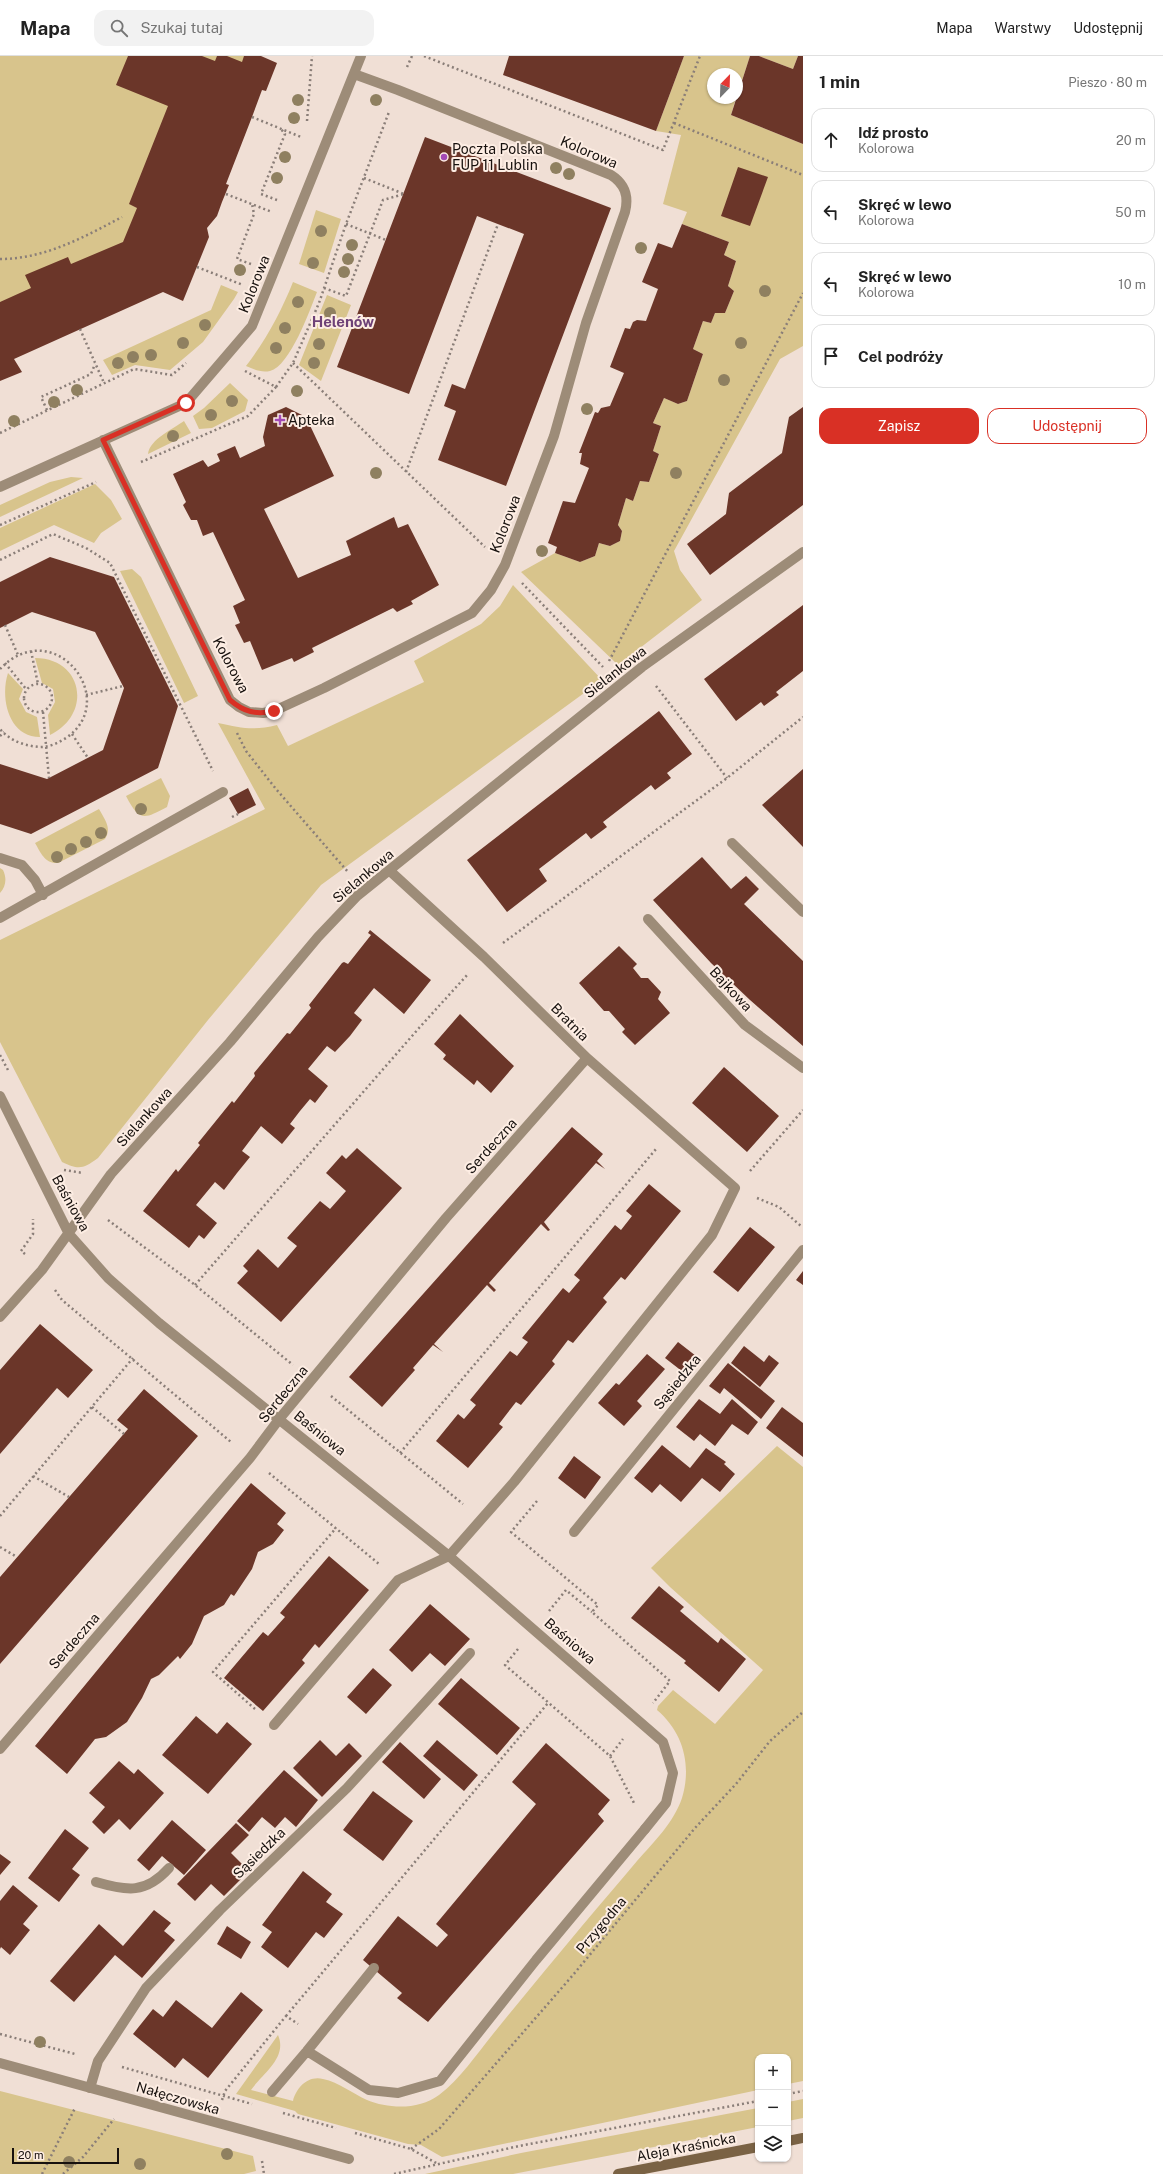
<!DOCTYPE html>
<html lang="pl">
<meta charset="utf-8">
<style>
:root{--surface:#fff;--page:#f2f2f2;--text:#222;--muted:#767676;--line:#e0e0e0;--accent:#d93025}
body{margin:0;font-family:"Public Sans",sans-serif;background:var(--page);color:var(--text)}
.controls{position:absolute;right:12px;bottom:12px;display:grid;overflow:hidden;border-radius:8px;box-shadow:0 1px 3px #0004}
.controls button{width:36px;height:36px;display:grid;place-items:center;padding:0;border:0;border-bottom:1px solid var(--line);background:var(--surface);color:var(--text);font:20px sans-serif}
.compass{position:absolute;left:707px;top:12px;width:36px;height:36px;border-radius:50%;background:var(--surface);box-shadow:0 1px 3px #0004;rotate:23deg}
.scale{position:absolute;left:12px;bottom:10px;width:107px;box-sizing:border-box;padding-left:4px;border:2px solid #17110e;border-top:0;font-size:11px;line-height:14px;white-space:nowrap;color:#17110e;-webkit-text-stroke:3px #fdede3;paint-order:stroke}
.stop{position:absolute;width:12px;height:12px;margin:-9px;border:3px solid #d93025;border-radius:50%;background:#fff}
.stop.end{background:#d93025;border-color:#fff;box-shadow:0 1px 4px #0008}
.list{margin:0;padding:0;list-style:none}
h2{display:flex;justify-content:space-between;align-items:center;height:52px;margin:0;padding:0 16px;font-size:17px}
h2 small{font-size:13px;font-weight:400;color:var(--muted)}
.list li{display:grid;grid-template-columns:26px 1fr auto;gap:12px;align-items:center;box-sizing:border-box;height:64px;margin:0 8px 8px;padding:0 8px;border:1px solid var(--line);border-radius:12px}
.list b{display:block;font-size:15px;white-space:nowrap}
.list p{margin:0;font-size:13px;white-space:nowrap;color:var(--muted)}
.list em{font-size:13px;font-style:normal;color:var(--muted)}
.actions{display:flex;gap:8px;padding:12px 16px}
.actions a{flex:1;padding:9px 0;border:1px solid var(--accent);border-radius:12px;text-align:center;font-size:14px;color:var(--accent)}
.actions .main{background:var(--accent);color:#fff}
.icon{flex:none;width:22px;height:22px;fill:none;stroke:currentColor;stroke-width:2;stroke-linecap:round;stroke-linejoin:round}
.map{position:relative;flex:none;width:803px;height:2118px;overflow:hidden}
header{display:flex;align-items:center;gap:24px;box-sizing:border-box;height:56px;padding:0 20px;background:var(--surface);border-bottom:1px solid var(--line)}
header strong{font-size:19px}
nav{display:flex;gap:22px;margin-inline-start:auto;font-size:14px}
.search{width:280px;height:36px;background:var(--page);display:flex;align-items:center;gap:10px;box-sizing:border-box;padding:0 14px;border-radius:12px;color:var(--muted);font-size:15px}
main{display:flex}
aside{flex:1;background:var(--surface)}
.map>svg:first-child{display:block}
.green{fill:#d8c48c}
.building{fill:#6b3629}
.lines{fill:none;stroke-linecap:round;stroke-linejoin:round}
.path{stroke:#8a7e78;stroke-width:2.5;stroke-dasharray:2 3;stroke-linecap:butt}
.service{stroke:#9d8c78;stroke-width:10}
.minor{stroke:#9d8c78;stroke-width:10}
.secondary{stroke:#7a6244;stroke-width:10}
.tree{fill:#8f8060}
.route{stroke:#d93025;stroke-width:5}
.poi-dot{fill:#a34ab5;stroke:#fdede3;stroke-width:1.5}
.labels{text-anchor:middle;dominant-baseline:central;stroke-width:4;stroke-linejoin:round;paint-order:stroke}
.poi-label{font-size:14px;fill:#17110e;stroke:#fdede3;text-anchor:start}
.street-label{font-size:14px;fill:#17110e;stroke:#fdede3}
.neighbourhood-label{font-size:15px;font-weight:bold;fill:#6e4177;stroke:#fdede3}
</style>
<header>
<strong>Mapa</strong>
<div class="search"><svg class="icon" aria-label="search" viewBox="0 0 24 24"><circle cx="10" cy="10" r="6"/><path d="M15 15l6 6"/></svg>Szukaj tutaj</div>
<nav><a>Mapa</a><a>Warstwy</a><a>Udostępnij</a></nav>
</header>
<main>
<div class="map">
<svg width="803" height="2118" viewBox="0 0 803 2118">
<rect width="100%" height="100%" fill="#f0dfd5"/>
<path class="green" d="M0,0H245L166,207L0,283Z
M684,0H750L737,40V18H713V42H736L731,59L803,88V290L780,303L674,495L680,514L702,544L618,609L521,516L555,497L580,506L595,500L599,487L610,490L620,485L622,475L618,469L626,442L633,445L640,425L649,426L659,398L653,395L661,370L653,367L664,342L678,348L687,345L703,298L693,293L703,265L711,267L715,257H725L734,235L728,230L736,205L724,199L729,186L682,168L687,156L663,148L681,79L656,75Z
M759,0H798L793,13Z
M316,154L341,163L324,217L299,208Z
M293,226L317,236C310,254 290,310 270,315C261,317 253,313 246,310C266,284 281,256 293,226Z
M221,229L238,236L234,243L203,286L170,314L135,309L112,319L103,304L211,254Z
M327,239L351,249L321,325L299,309Z
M230,327L248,344L245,355L212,372L199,373L193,360L204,352Z
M184,365L191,377L148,398C150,383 173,373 184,365Z
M71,421L83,422L0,461V449L50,426Z
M95,428L111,444L122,463L101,477L94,487L54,469L0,495V472Z
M132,513L141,521L198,640L184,647L120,515Z
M513,529L602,624L321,829L208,964L98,1102C83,1113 79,1114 62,1106L0,986V884L265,753L218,667C241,672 254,675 277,669L288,690L424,626L414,605L481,568L500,550Z
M35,602C83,602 93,658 50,679L48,659L55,646L53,633L42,627Z
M8,617L23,633L19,643L26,656L37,661L40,681C8,681 0,641 8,617Z
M161,722L170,740L167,751C143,764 139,765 126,740Z
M99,753C105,764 112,772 105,783L58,807C45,808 41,797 35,787Z
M0,812L3,814C7,822 6,831 0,837Z
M777,1390L803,1411V2025L788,2028V2001H758V2034L442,2101L421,2089L408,2088L298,2058L295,2055L236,2038L278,1979C288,2002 262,2018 251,2034L293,2045C296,2032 308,2019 323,2023C339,2026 353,2038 367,2044C389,2053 419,2054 439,2039C460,2023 476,1999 493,1978C522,1942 552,1906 582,1870C600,1848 619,1827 637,1805C654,1786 674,1766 682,1742C692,1709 683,1676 657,1654L658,1650L673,1634L715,1668L763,1614L670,1531L651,1512Z
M0,2035L253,2100L256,2115L244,2118H0Z
M803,2043V2062L788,2065V2046Z
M758,2052V2071L513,2118H425L521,2097Z"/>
<path class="building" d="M128,0H202L215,5L217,0H227L242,6L244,0H261L277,7L266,35L262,34L252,61L226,128L229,129L222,146L217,160L207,172L209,181L183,245L163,236L14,303L22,316L0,325V246L31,232L25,219L68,201L71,208L123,186L137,152L129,148L168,50L116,29Z
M509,0H684L656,75L503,19Z
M750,0H759L793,13L798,0H803V88L731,59Z
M425,81L611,152L506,430L438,404L456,355L444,350L452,328L465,333L524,178L477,160L409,338L337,311Z
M738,111L768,121L750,170L721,160Z
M682,168L729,186L724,199L736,205L728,230L734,235L725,257H715L711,267L703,265L693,293L703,298L687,345L678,348L664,342L653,367L661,370L653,395L659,398L649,426L640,425L633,445L626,442L618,469L622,475L620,485L610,490L599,487L595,500L580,506L555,497L557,491L548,487L563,445L575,447L589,412L580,408L582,397H579L595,356L598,357L601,352L610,350L624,317L610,311L625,272L630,273L633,266L637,264L646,265L658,233L642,226L658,187L672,192Z
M286,351L306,361L334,420L264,453L298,522L351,499L346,485L394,461L398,472L408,468L439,529L411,545L413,548L397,556L393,552L312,592L314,596L294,606L292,602L262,614L250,585L244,587L235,569L240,567L233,550L245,544L213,476L203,480L197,464H191L183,449L186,446L173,418L203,404L208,411L220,405L217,398L235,390L240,402L265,390L263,381L268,359Z
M803,351V449L710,519L687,488L726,458L729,437L782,397L789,361Z
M50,501L114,521L178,650L158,712L31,778L0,768V708L47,723L103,694L124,632L95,576L32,556L0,572V526Z
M803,549V615L776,636L779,639L764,650L761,646L736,665L704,623Z
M659,655L692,698L667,717L671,722L655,734L651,729L603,766L607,771L591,783L586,777L539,813L547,825L507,856L467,804Z
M803,713V791L762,749Z
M248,732L256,749L238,758L229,742Z
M702,801L731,833L746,820L759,833L744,848L803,905V990L750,944L711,907L653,844Z
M370,874L431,924L404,958L374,932L354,957L362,964L350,980L335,996L327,990L308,1013L328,1030L315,1047L310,1043L300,1055L290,1068L295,1072L282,1088L261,1070L242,1095L250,1101L237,1117L224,1134L215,1126L196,1149L217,1167L204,1183L199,1179L189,1192L143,1155L176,1113L178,1116L200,1089L198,1087L232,1045L234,1047L255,1020L254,1017L287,977L290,978L311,952L309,949L342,907L344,906L348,908L371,879L368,877Z
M619,890L637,908L633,912L641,922H648L661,936L658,943L670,957L635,989L622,976L625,973L609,955H604L579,927Z
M460,958L514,1010L491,1037L477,1024L474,1029L443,1003L446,999L434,988Z
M724,1011L779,1060L747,1096L692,1047Z
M572,1071L603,1098L597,1105L605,1113L596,1107L544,1166L550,1174L548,1175L541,1168L489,1227L496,1234L494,1236L487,1229L434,1288L443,1296L433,1289L413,1312L415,1314L382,1351L349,1321Z
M357,1092L402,1132L281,1266L237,1227L248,1215L243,1210L258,1193L278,1212L297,1190L287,1182L320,1145L330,1153L346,1135L326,1117L342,1099L346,1103Z
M649,1128L681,1155L625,1224L621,1221L603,1242L607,1246L573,1287L568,1284L552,1305L555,1308L521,1349L516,1346L499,1368L503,1371L468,1412L436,1385L458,1358L464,1363L476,1349L470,1344L510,1295L517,1300L528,1286L522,1282L563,1232L569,1237L580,1224L574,1219L615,1169L621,1174L632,1160L626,1155Z
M750,1171L775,1191L738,1236L713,1216Z
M803,1215V1229L796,1224Z
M40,1268L93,1314L68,1342L57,1332L0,1398V1314Z
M678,1286L696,1300L683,1316L665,1302Z
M744,1290L764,1306L769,1299L779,1307L760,1331L731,1307Z
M647,1298L665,1313L637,1345L642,1350L624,1370L598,1347L616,1327L619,1329Z
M728,1307L775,1345L761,1363L724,1332L720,1338L709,1330Z
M144,1333L198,1380L0,1608V1521L128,1373L117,1364Z
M699,1343L720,1358L732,1343L758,1366L748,1379L732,1368L715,1390L700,1378L694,1385L676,1371Z
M782,1351L803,1367V1401L766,1372Z
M662,1389L690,1412L706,1392L726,1406L724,1408L735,1418L720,1436L702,1422L681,1446L660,1428L652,1437L634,1422Z
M574,1400L601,1421L585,1443L558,1422Z
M251,1427L286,1457L277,1468L284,1474L273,1488L258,1496L252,1513L234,1540L231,1538L224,1549L204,1560L192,1588L180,1603L178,1600L159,1619L151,1623L142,1642L127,1666L106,1681L95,1683L67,1718L35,1690Z
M329,1500L369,1534L319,1592L315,1588L302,1604L305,1607L263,1655L224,1622L263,1576L268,1580L285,1561L280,1557Z
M659,1530L684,1551L680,1555L718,1587L721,1582L746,1603L719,1636L684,1607L686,1605L631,1562Z
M430,1548L470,1583L445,1610L430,1597L412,1616L389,1594Z
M373,1612L392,1629L366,1658L347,1641Z
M461,1622L520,1672L497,1699L438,1648Z
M196,1660L217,1678L227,1666L252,1688L208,1738L162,1699Z
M320,1684L336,1700L349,1687L362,1700L322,1741L293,1712Z
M437,1684L478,1719L464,1735L423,1700Z
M400,1686L441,1723L424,1743L382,1706Z
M546,1687L610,1744L598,1758L604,1765L428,1966L397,1942L402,1937L363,1904L398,1860L437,1891L448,1879L436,1868L536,1748L512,1726Z
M119,1705L134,1718L138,1713L164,1737L130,1774L119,1763L104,1778L92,1766L105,1751L89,1737Z
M284,1714L318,1744L296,1771L285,1761L275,1772L262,1761L249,1776L237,1765Z
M373,1735L413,1765L383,1805L343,1774Z
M172,1764L206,1794L184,1819L162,1800L149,1815L137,1804Z
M236,1767L249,1779L231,1797L249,1815L224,1840L211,1828L195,1845L177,1828Z
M65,1773L89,1792L72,1813L80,1819L59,1846L28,1822Z
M0,1798L11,1806L0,1819Z
M303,1815L332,1838L326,1846L343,1858L324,1882L316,1876L288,1912L261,1891L272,1876L262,1869Z
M13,1829L38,1850L23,1868L30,1874L10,1899L1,1891L0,1893V1845Z
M154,1854L171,1867L164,1875L175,1884L142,1922L115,1899L74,1946L50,1925L99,1868L123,1890Z
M227,1870L251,1886L241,1903L217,1888Z
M241,1936L263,1954L208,2022L183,2002L175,2012L133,1978L153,1953L163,1961L176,1944L212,1972Z"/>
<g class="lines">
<path class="path" d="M424,0L663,94L700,0
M407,11L412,0
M252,61L301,81
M307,65L312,0
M674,67L803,119
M364,122L404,138
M226,138L272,156
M277,144L261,138L285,78L281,73
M346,168L386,184
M0,203C45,203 84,181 122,161
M251,208L237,203L254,158L252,148
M197,211L243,229
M324,232L346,240L383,144L404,138
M80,273L104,327
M293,307L485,491
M245,315L276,331L293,307L319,247L346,168L389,56
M47,354L41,341L91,318L95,308
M0,377L134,313L172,319L186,307
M141,406L248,360L276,331
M406,416L498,168
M0,469L96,426
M0,504L53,478L86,492L110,507L213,715
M522,527L603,611
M5,569L18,599
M31,595L38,628
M609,605L803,237
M5,607L26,633
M0,613C54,557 122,644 66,682C58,687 50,691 40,691C25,690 10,685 0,673
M24 642a14 14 0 1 1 28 0a14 14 0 1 1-28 0Z
M656,630L727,722
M86,639L123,630
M43,656L49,722
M237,677L246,695L276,733L348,816
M72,678L88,702
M0,680L4,676
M232,761L238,758
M503,887L727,722L803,661
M0,999L9,1016
M64,1114L83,1117
M750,1115L803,1054
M757,1142L779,1151L801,1170
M108,1164L195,1229L293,1309
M25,1198L21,1195L33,1178V1163
M195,1229L419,972L468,918
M55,1234L62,1244L231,1386
M331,1340L463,1448
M92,1351L124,1378
M400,1397L656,1093
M269,1417L379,1508
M33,1420L69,1441
M537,1445L511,1476L598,1549L592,1556L670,1625L653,1647
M0,1460L133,1302
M0,1491L17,1501
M549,1555L566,1534L592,1556
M518,1593L505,1609L610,1700L635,1749
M255,1653L213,1616L336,1472
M610,1700L623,1683
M286,1960L548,1647
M0,1978L75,1998
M122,2011L252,2048
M788,2038L803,2035
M222,2044L225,2035L286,1960L298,1968
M283,2057L336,2072
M355,2077L411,2093L438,2108
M411,2093L439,2073L573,1919L695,1772L736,1728L770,1685L803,1656
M262,2105L264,2118
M42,2118L75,2052
M63,2118L83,2101L114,2063
M394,2118L519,2090L758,2045"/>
<path class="service" d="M732,787L803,856
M0,802L22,809L35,824L43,839
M0,862L223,736
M574,1476L803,1194
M96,1826C127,1835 146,1838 169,1812
M307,1995L374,1912
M90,2032L98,2005L146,1932L220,1854L347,1732L470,1597
M272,2036L307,1995L369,2034L398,2037L440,2025L536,1904L645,1773"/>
<path class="minor" d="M103,384L230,644L239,651L249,656L263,657L274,655L324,632L472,557L491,534L505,509L554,380L586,267L625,156C629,140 625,128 611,119L398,34L354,18
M0,431L186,347L252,270L361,0
M648,863L745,969L803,1012
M0,1040L69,1178L108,1222L159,1267L449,1500L663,1686L673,1717L666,1747L645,1773
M0,1261L42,1214L111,1118L230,986L318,881L357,840L642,611L803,496
M274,1669L398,1524L449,1500L514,1426L712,1179L735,1132L587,1002L484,901L390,815
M0,1693L250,1402L280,1362L446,1162L587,1002
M0,2007L349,2103"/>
<path class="secondary" d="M788,2085L803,2082
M618,2118L758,2091"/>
</g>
<g class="tree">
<circle cx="298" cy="44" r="6"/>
<circle cx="376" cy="44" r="6"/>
<circle cx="294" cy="62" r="6"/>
<circle cx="285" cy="101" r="6"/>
<circle cx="556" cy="112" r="6"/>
<circle cx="569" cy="118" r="6"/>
<circle cx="277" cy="122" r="6"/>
<circle cx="321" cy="175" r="6"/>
<circle cx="352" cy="189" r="6"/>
<circle cx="641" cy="192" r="6"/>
<circle cx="348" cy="203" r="6"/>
<circle cx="313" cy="207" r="6"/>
<circle cx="240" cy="214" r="6"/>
<circle cx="344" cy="216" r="6"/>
<circle cx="765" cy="235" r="6"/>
<circle cx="298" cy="246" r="6"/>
<circle cx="330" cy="257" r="6"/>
<circle cx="205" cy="269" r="6"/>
<circle cx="285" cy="272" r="6"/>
<circle cx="183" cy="287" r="6"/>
<circle cx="741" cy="287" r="6"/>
<circle cx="319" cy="288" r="6"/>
<circle cx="276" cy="292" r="6"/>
<circle cx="151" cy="299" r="6"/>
<circle cx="133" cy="301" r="6"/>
<circle cx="118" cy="307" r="6"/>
<circle cx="314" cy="307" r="6"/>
<circle cx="724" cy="324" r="6"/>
<circle cx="77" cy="334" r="6"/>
<circle cx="297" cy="335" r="6"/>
<circle cx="232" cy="345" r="6"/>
<circle cx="54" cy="346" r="6"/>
<circle cx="587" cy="353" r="6"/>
<circle cx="211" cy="359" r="6"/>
<circle cx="14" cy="365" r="6"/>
<circle cx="173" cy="380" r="6"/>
<circle cx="376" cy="417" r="6"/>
<circle cx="676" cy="417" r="6"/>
<circle cx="542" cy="495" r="6"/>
<circle cx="141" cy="753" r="6"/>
<circle cx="101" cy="777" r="6"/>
<circle cx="86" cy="786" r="6"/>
<circle cx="71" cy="793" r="6"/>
<circle cx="57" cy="801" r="6"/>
<circle cx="40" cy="1986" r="6"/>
<circle cx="227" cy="2098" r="6"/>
<circle cx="69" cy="2106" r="6"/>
<circle cx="140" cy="2108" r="6"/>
</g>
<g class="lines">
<path class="route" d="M186,347L103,384L230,644C244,656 256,659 274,655"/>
</g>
<g class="poi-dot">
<circle cx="444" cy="101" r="4"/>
<path d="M278 358h4v4h4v4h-4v4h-4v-4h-4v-4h4z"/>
</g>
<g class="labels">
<g class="poi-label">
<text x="452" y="93">Poczta Polska<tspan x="452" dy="16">FUP 11 Lublin</tspan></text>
<text x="288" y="364">Apteka</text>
</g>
<g class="street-label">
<text transform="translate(589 96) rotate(23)">Kolorowa</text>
<text transform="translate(254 228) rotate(-68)">Kolorowa</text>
<text transform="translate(505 468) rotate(-69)">Kolorowa</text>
<text transform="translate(231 609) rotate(62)">Kolorowa</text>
<text transform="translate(615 616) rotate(-38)">Sielankowa</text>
<text transform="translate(363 820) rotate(-40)">Sielankowa</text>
<text transform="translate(731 933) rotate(47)">Bajkowa</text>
<text transform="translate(570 966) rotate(45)">Bratnia</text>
<text transform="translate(144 1061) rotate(-48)">Sielankowa</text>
<text transform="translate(491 1090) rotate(-48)">Serdeczna</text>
<text transform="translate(71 1147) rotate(61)">Baśniowa</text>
<text transform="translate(677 1326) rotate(-51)">Sąsiedzka</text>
<text transform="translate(283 1338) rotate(-51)">Serdeczna</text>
<text transform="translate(320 1377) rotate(39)">Baśniowa</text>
<text transform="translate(74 1585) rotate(-49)">Serdeczna</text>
<text transform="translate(570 1585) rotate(41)">Baśniowa</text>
<text transform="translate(259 1797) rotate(-44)">Sąsiedzka</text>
<text transform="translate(601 1869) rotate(-50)">Przygodna</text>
<text transform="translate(178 2042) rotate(16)">Nałęczowska</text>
<text transform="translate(686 2091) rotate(-11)">Aleja Kraśnicka</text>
</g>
<g class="neighbourhood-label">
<text x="343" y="265">Helenów</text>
</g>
</g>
</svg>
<div class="controls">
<button>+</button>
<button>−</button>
<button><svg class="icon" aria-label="layers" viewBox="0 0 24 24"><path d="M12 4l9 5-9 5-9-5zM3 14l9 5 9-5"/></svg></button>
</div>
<svg class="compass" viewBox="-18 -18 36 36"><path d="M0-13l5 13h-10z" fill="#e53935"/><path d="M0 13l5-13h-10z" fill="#767676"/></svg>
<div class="scale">20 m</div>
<div class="stop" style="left:186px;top:347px"></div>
<div class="stop end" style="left:274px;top:655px"></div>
</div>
<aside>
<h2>1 min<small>Pieszo · 80 m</small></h2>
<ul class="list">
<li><svg class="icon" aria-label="ahead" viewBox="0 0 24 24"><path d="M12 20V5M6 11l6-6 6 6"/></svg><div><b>Idź prosto</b><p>Kolorowa</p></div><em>20 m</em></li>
<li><svg class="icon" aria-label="left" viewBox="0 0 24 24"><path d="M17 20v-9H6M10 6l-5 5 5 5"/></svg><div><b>Skręć w lewo</b><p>Kolorowa</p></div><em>50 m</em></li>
<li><svg class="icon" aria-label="left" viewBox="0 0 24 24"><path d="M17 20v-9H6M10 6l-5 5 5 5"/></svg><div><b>Skręć w lewo</b><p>Kolorowa</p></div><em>10 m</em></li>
<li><svg class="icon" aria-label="arrive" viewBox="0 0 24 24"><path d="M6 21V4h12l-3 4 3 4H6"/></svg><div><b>Cel podróży</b></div></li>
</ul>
<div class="actions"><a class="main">Zapisz</a><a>Udostępnij</a></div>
</aside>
</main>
